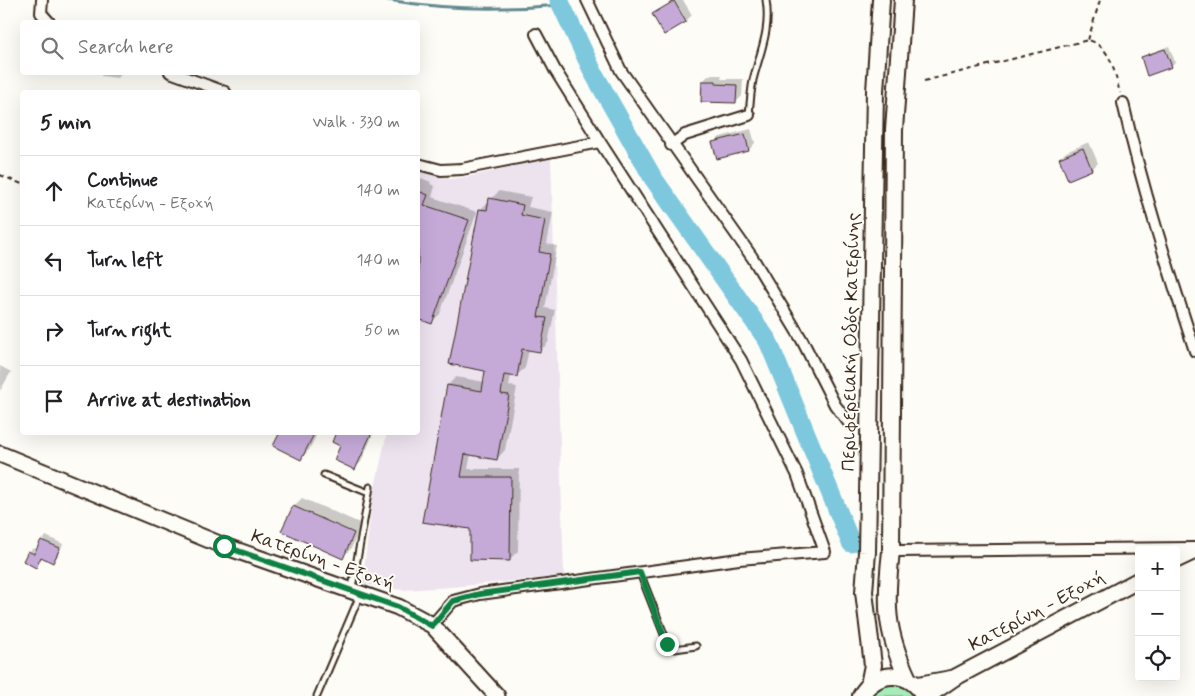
<!DOCTYPE html>
<meta charset="utf-8">
<style>
:root{--surface:#fff;--page:#f2f2f2;--text:#202124;--muted:#757577;--line:#e0e0e0}
body{margin:0;font-family:Mynerve,sans-serif;background:var(--page);color:var(--text)}
.controls{position:absolute;right:15px;bottom:15px;display:grid;overflow:hidden;border-radius:5px;box-shadow:0 5px 20px #0002}
.controls button{width:45px;height:45px;display:grid;place-items:center;padding:0;border:0;border-bottom:1px solid var(--line);background:var(--surface);color:var(--text);font:25px sans-serif}
.stop{position:absolute;width:15px;height:15px;margin:-11px;border:4px solid #0b8043;border-radius:50%;background:#fff}
.stop.end{background:#0b8043;border-color:#fff;box-shadow:0 1px 5px #0008}
.list{margin:0;padding:0;list-style:none}
h2{display:flex;justify-content:space-between;align-items:center;height:65px;margin:0;padding:0 20px;font-size:21px}
h2 small{font-size:16px;font-weight:400;color:var(--muted)}
.list li{display:grid;grid-template-columns:32px 1fr auto;gap:15px;align-items:center;box-sizing:border-box;height:70px;padding:0 20px;border-top:1px solid var(--line)}
.list b{display:block;font-size:19px;white-space:nowrap}
.list p{margin:0;font-size:16px;white-space:nowrap;color:var(--muted)}
.list em{font-size:16px;font-style:normal;color:var(--muted)}
.icon{flex:none;width:28px;height:28px;fill:none;stroke:currentColor;stroke-width:2;stroke-linecap:round;stroke-linejoin:round}
.map{position:relative;flex:none;width:1195px;height:696px;overflow:hidden}
.search{position:absolute;background:var(--surface);box-shadow:0 5px 20px #0002;left:20px;top:20px;width:400px;height:55px;display:flex;align-items:center;gap:12px;box-sizing:border-box;padding:0 18px;border-radius:5px;color:var(--muted);font-size:19px}
.panel{position:absolute;background:var(--surface);box-shadow:0 5px 20px #0002;left:20px;top:90px;width:400px;height:345px;border-radius:5px}
.map>svg:first-child{display:block}
.built{fill:#ece3ee}
.green{fill:#a6ecb8;stroke:#708b6b}
.shadow{fill:#0003}
.lines{fill:none;stroke-linecap:round;stroke-linejoin:round}
.stream{stroke:#638991;stroke-width:3}
.river{stroke:#7ec8de;stroke-width:19}
.building{fill:#c5aad8;stroke:#3b2a1e}
.service-casing{stroke:#3b2a1e;stroke-width:9}
.minor-casing{stroke:#3b2a1e;stroke-width:14}
.secondary-casing{stroke:#3b2a1e;stroke-width:19}
.primary-casing{stroke:#3b2a1e;stroke-width:20}
.path{stroke:#3b2a1e;stroke-width:2;stroke-dasharray:5 4;stroke-linecap:butt}
.service{stroke:#fdfcf7;stroke-width:5}
.minor{stroke:#fdfcf7;stroke-width:10}
.secondary{stroke:#fdfcf7;stroke-width:15}
.primary{stroke:#fdfcf7;stroke-width:16}
.route{stroke:#0b8043;stroke-width:6}
.labels{text-anchor:middle;dominant-baseline:central;stroke-width:4;stroke-linejoin:round;paint-order:stroke}
.street-label{font-size:19px;fill:#3b2a1e;stroke:#fdfcf7}
</style>
<div class="map">
<svg width="1195" height="696" viewBox="0 0 1195 696">
<rect width="100%" height="100%" fill="#fdfcf7"/>
<filter id="ink" filterUnits="userSpaceOnUse"><feTurbulence type="fractalNoise" baseFrequency=".02" numOctaves="2"/><feDisplacementMap in="SourceGraphic" scale="10" xChannelSelector="R" yChannelSelector="G"/><feConvolveMatrix kernelMatrix="1 2 1 2 8 2 1 2 1" color-interpolation-filters="sRGB"/></filter>
<g filter="url(#ink)">
<path class="built" d="M551,158L564,576L451,587L402,590L362,584L373,496L387,433L418,432V171L450,179L467,177Z"/>
<path class="green" d="M892,684L908,689L915,696H872L883,686Z"/>
<path class="shadow" d="M674,0H683L692,15L686,21L653,14Z
M1169,46L1175,62L1171,66L1143,58L1147,54Z
M102,72H122L118,78L101,76Z
M709,75H722L721,79H743L742,96L736,102L703,81Z
M751,129L755,143L749,150L718,158L714,143L720,137Z
M1089,142L1098,163L1092,169L1068,178L1060,158L1066,152Z
M418,177L431,182L430,184L435,186L432,197L477,212L440,314L431,322L418,318Z
M499,191L531,197L528,207L553,212L547,244L557,246L545,308L555,310L548,343L540,351L529,349L525,368L516,376L511,375L509,386L517,387L505,450L497,459L471,454L468,469H519L518,551L510,559L471,528L423,521L448,385L456,377L485,382L487,370L480,210Z
M0,366L11,372L0,391Z
M281,432H318L309,450L301,458Z
M338,432H374L361,462L355,468Z
M302,498L362,524L351,549L342,557L283,531L294,506Z
M46,536L63,544L57,557L53,561L43,556L36,566L25,561L29,552L33,548L37,550Z"/>
<g class="lines">
<path class="stream" d="M388,0C446,10 503,10 561,5"/>
<path class="river" d="M559,0L594,74L653,178L768,341L851,543"/>
</g>
<path class="building" d="M674,1L686,22L664,35L652,14Z
M1165,49L1172,67L1147,76L1141,57Z
M702,81H716V84L737,85L736,103L701,102Z
M745,134L749,151L717,159L712,142Z
M1083,148L1092,170L1068,180L1059,158Z
M418,191L428,195L424,205L469,220L432,324L418,319Z
M489,198L523,205L521,215L545,220L539,252L550,254L538,317L547,318L540,352L522,349L517,377L504,375L501,394L509,395L497,460L465,454L461,477H511L510,561L470,560V529L422,522L447,385L482,391L485,371L449,364L479,209L487,210Z
M280,432H315L301,460L273,446Z
M336,432H372L355,470L334,460L340,446L332,442Z
M293,506L354,533L343,559L281,531Z
M41,540L60,548L53,563L41,557L36,568L23,561L28,551L34,554Z"/>
<g class="lines">
<defs>
<path id="service" d="M749,115C750,103 751,91 753,80C760,52 771,30 766,0
M324,475L369,493
M640,573L669,647L675,649L696,646
M352,588L370,487
M317,696L360,595"/>
<path id="minor" d="M42,0L41,13L49,22
M587,0L621,71L752,257L802,340L835,405L849,423
M170,72L225,92
M1123,103C1142,187 1168,268 1195,351
M671,145L685,135L749,115
M418,164L441,170L462,169L600,142
M898,551L1195,548
M432,625L453,601L480,594L739,559L825,552L797,474L741,360L600,142L555,70L536,34"/>
<path id="secondary" d="M0,454L224,546L398,607L432,625L497,696
M1176,560L1195,551
M954,678L1139,580
M916,685L954,678L928,696"/>
<path id="primary" d="M903,0L894,130L891,551C885,604 885,630 908,679
M869,685L873,665L864,592L867,552L875,91L881,0
M861,696C875,670 910,669 924,696"/>
</defs>
<use href="#service" class="service-casing"/>
<use href="#minor" class="minor-casing"/>
<use href="#secondary" class="secondary-casing"/>
<use href="#primary" class="primary-casing"/>
<path class="path" d="M1088,40L1100,0
M924,81L1088,40C1111,46 1114,71 1120,93
M0,175L22,184"/>
<use href="#service" class="service"/>
<use href="#minor" class="minor"/>
<use href="#secondary" class="secondary"/>
<use href="#primary" class="primary"/>
</g>
</g>
<g class="lines" filter="url(#ink)">
<path class="route" d="M224,546L398,607L432,626L453,601L480,594L640,572L667,644"/>
</g>
<g class="labels">
<g class="street-label">
<text transform="translate(851 342) rotate(-89)">Περιφερειακή Οδός Κατερίνης</text>
<text transform="translate(323 560) rotate(19)">Κατερίνη - Εξοχή</text>
<text transform="translate(1037 611) rotate(-28)">Κατερίνη - Εξοχή</text>
</g>
</g>
</svg>
<div class="controls">
<button>+</button>
<button>−</button>
<button><svg class="icon" aria-label="locate" viewBox="0 0 24 24"><circle cx="12" cy="12" r="6"/><path d="M12 2v4M12 18v4M2 12h4M18 12h4"/></svg></button>
</div>
<div class="stop" style="left:224px;top:546px"></div>
<div class="stop end" style="left:667px;top:644px"></div>
<div class="search"><svg class="icon" aria-label="search" viewBox="0 0 24 24"><circle cx="10" cy="10" r="6"/><path d="M15 15l6 6"/></svg>Search here</div>
<section class="panel">
<h2>5 min<small>Walk · 330 m</small></h2>
<ul class="list">
<li><svg class="icon" aria-label="ahead" viewBox="0 0 24 24"><path d="M12 20V5M6 11l6-6 6 6"/></svg><div><b>Continue</b><p>Κατερίνη - Εξοχή</p></div><em>140 m</em></li>
<li><svg class="icon" aria-label="left" viewBox="0 0 24 24"><path d="M17 20v-9H6M10 6l-5 5 5 5"/></svg><div><b>Turn left</b></div><em>140 m</em></li>
<li><svg class="icon" aria-label="right" viewBox="0 0 24 24"><path d="M7 20v-9h11M14 6l5 5-5 5"/></svg><div><b>Turn right</b></div><em>50 m</em></li>
<li><svg class="icon" aria-label="arrive" viewBox="0 0 24 24"><path d="M6 21V4h12l-3 4 3 4H6"/></svg><div><b>Arrive at destination</b></div></li>
</ul>
</section>
</div>
